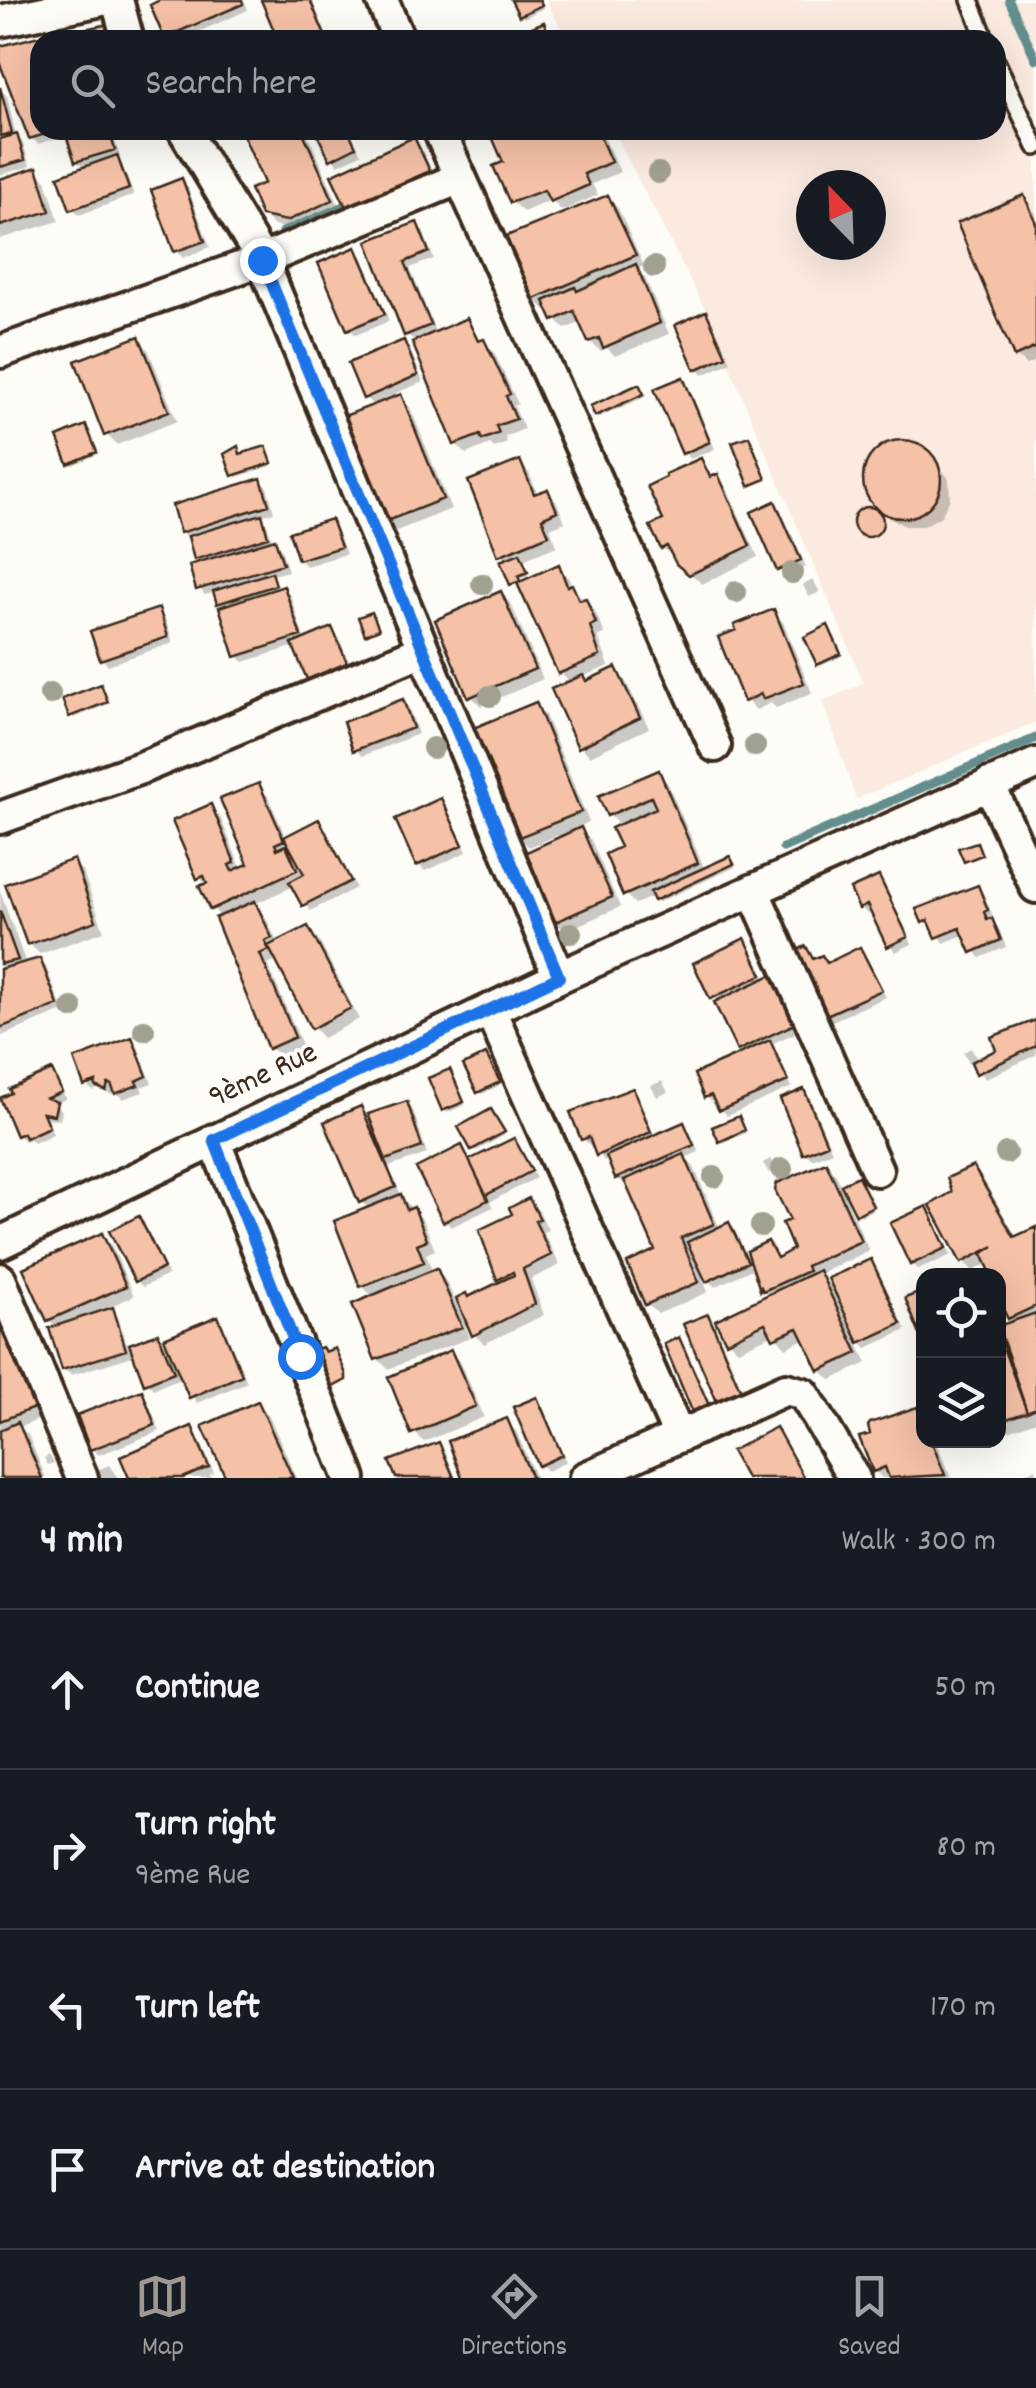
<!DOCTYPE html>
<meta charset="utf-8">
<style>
:root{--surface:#171b24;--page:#242831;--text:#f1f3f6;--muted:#9ea1a6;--line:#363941;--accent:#9f9995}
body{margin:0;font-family:Dekko,sans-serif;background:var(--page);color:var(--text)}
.controls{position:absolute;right:30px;bottom:30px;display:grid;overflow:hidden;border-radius:20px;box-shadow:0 10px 40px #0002}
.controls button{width:90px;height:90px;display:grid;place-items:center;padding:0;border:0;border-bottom:2px solid var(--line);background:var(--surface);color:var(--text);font:50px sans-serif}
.compass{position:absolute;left:796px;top:170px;width:90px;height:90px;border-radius:50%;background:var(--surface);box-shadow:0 10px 40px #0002;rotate:337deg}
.stop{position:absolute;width:30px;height:30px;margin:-22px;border:8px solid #1a73e8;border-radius:50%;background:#fff}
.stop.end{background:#1a73e8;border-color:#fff;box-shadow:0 2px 10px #0008}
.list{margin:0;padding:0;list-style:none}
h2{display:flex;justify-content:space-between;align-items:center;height:130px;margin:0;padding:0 40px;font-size:42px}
h2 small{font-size:32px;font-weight:400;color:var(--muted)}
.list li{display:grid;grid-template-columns:65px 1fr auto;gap:30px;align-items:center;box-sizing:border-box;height:160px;padding:0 40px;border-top:2px solid var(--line)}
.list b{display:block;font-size:38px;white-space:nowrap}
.list p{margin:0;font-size:32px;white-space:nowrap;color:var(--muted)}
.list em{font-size:32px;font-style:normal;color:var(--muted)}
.icon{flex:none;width:55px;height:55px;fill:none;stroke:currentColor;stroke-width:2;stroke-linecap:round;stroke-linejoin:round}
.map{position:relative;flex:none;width:1036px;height:1478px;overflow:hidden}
.search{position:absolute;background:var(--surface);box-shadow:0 10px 40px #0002;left:30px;right:30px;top:30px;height:110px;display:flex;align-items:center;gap:25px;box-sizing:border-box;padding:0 35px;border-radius:30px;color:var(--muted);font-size:38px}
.sheet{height:770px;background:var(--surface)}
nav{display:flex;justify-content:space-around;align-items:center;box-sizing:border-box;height:140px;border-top:2px solid var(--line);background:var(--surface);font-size:28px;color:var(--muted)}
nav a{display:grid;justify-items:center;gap:5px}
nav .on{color:var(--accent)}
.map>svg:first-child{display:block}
.built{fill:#fbeadf;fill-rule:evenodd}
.shadow{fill:#0003}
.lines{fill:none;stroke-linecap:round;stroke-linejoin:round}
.stream{stroke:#648e8d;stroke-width:9}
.building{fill:#f5c1a7;stroke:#3b2a1e;stroke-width:2.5}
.service-casing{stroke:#3b2a1e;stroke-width:22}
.minor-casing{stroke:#3b2a1e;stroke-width:38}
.service{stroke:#fdfcf7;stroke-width:15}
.minor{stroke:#fdfcf7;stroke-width:30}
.tree{fill:#a2a191}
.route{stroke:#1a73e8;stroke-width:12}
.labels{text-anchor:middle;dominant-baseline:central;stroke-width:8;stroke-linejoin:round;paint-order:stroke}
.street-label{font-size:32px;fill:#3b2a1e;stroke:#fdfcf7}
</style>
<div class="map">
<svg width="1036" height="1478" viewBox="0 0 1036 1478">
<rect width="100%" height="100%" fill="#fdfcf7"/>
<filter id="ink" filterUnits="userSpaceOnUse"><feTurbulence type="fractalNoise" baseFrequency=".01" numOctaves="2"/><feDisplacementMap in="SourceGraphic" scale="20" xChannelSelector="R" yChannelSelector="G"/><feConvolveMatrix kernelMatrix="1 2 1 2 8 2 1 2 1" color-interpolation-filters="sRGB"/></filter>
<g filter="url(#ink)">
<path class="built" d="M546,0H1036V722L856,799L823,701L864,683L706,311L613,130H996V40H567ZM811,185H871V245H811Z"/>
<path class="shadow" d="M167,0H244L248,10L180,40H169L166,37Z
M260,0H312L329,40H281L266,6Z
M514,0H539L543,8L524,18Z
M74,32L78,40H67L66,35Z
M38,39L40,130H67L68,135L38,144L31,137L0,57V48Z
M0,90L7,96L16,136L23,143L30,166L0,175Z
M71,130H108L113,135L120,157L116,158L122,164L134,195L79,215L73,208L85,169L77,161L80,132L75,133Z
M243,130H306L341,210L298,230L274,226L263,215L267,184Z
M317,130H350L361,154L338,165Z
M491,130H568L570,134L597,130L604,137L620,172L592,184L598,195L562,211L551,200L523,212L512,202L506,163Z
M414,140L420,146L435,177L355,214L334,176Z
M36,170L46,180L59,221L0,239V181Z
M181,181L188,188L210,247L183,258L177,251Z
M608,198L618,208L644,266L637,269L645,278L669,334L615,356L607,348L600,351L590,341L582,322L565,329L555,319L549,306L544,309L534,299Z
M1024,198L1036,214V361L1026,365L1016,355Z
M417,225L423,231L434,259L410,268L436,334L466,321L482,342L494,352L518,404L514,406L524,429L505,437L507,443L494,448L490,444L466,454L456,444L414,340L406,334L371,243Z
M356,250L362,256L389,321L356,335L349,329Z
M705,314L712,321L731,362L703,375L697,368Z
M138,339L148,349L177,421L117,445L107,435Z
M403,343L410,349L423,382L396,393L410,407L451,509L389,534L379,524L375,407L365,397Z
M682,380L689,387L715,449L690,459L684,452Z
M641,390L645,397L599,417L597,414Z
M86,428L98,454L73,465L70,463Z
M911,442L928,452L949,479L950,499L941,516L924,526H905L888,517L867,489L866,470L875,453L892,443Z
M237,449L241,457L268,452L272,466L237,477L234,475Z
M700,461L714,478L717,477L727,488L758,557L702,584L663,548L666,521Z
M519,462L529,473L538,495L547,492L557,502L565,522L550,528L557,546L523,560L528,575L519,579L521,584L558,567L568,577L573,588L595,611L605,634L598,636L609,666L582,677L588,683L615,670L625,680L649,728L590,756L580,746L570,683L560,672L520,584H512L507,561L501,555Z
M260,480L267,487L274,512L260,516L267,524L273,543L281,549L288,571L273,575L278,591L284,589L290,595L305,641L332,630L338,636L354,674L295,646L244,662L237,656L224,608L216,592L205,595L199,588L202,564L183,532Z
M774,504L781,510L806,567L785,576L779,570Z
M857 524a13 13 0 1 1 26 0a13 13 0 1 1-26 0Z
M330,521L336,528L346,554L306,566L300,559Z
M813,580L820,592L809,597L803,585Z
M501,594L511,604L543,679L481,706L471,696Z
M158,611L165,618L173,643L108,665L102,659Z
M773,612L783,622L812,693L776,708L771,703L756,710L746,700Z
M830,631L842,656L821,666L819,663Z
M103,690L109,704L74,718L71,716Z
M402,702L409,708L418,734L362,756L355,749Z
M535,705L545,715L589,822L578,827L591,840L620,907L565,931L555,921L558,835L529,847L519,837Z
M658,773L668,784L705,870L732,861L735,867L659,902L655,896L635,904L625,894L620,826L609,815Z
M258,786L268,796L286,838L318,822L325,829L356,888L310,911L294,886L254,904L264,914L278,944L307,929L318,939L359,1019L323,1038L313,1027L278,960L268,965L303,1047L280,1057L270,1047L222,918L212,908L207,885L200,878L210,807L220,817L242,870L252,865Z
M440,801L447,807L467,852L425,871L418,864Z
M73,862L83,872L104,931L40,954L29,944Z
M878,879L885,885L912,944L895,952L872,911L867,914L861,907Z
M977,888L984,895L993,916L989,918L998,927L1006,947L980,958L966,934L944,943L934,926L924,921Z
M0,891L26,964L39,961L46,967L63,1011L2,1036Z
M744,941L751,947L766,980L804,1029L771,1044L792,1087L727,1116L717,1102L713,1103L707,1097L744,1055L696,964Z
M806,949L815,961L829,965L859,950L886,997L830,1022L824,1015Z
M1036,1023V1055L985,1079L974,1061L969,1063L963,1052L971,1048L978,1061L1000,1051Z
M131,1040L138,1047L152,1083L141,1087L143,1092L123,1099L114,1089L112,1095L100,1088L93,1091L86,1085Z
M488,1059L500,1085L482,1094L479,1091Z
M52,1073L66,1099L55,1104L62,1111L60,1120L47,1118L53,1134L34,1143L30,1139L24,1141L18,1135Z
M452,1075L465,1105L447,1113L432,1080Z
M662,1081L668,1092L657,1097L651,1086Z
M633,1090L639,1097L655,1137L683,1125L690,1132L699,1152L685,1158L694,1167L720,1229L729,1225L735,1232L749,1261L750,1253L768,1244L780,1259L796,1250L793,1221L826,1165L836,1175L842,1187L858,1179L874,1209L861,1216L852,1201L848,1203L869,1251L819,1274L837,1291L870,1262L877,1268L906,1330L867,1348L854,1335L867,1363L831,1380L821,1370L806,1338L786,1348L774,1334L738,1350L728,1340L770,1296L762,1289L754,1268L715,1287L700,1272L708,1292L658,1314L647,1304L659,1251L628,1183L624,1184L617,1177L609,1159L604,1161L594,1144L590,1145L583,1139Z
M803,1092L810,1098L832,1151L812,1159L805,1153Z
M406,1104L413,1110L427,1154L389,1167L400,1193L398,1194L423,1220L435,1250L426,1254L433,1273L436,1271L446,1281L455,1301L466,1296L470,1300L503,1283L482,1231L515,1215L529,1201L539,1211L548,1230L543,1232L560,1265L531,1279L544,1315L484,1344L465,1325L470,1338L388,1369L378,1359L374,1298L362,1286L369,1209L361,1201L360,1109L368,1116Z
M494,1114L505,1135L476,1151L462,1128Z
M741,1122L746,1133L723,1143L721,1140Z
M514,1141L536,1178L490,1202L493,1207L451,1227L445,1220L461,1148L471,1162Z
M770,1159L777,1168L769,1173L763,1163Z
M973,1169L983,1179L1017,1238L1036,1230V1421L998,1435V1316L1003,1327L1016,1323L1011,1317L998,1276L989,1263L973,1271L963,1261L955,1193Z
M926,1209L932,1215L951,1255L918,1270L912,1264Z
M138,1219L145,1226L168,1275L143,1287L137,1281Z
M102,1236L112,1246L134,1296L109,1307L118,1317L128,1347L157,1336L171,1350L217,1319L224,1326L247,1382L197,1403L183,1377L153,1389L147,1382L136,1355L71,1375L64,1369L57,1328L49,1319Z
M0,1311L43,1418L20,1427L28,1435L46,1478H0Z
M707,1317L714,1323L748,1403L728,1412Z
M678,1340L684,1347L715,1417L703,1423Z
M451,1353L461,1363L484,1417L424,1442L414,1432Z
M141,1393L147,1399L160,1431L99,1455L92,1449Z
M536,1400L543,1407L566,1462L547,1471L540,1464Z
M258,1404L268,1414L297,1478H228Z
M917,1410L924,1416V1440H935L951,1478H882L875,1471Z
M506,1421L516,1431L536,1478H465Z
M191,1429L198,1436L214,1473L209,1475L212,1478H131Z
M438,1444L445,1451L456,1478H399Z
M49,1455L54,1463L48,1465L44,1458Z
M109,1465L118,1478H93L91,1473Z
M1036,1468V1478H1015Z"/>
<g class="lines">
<path class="stream" d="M1009,0L1036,60
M283,232L354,202
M783,848L1036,738"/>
</g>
<path class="building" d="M160,0H242L243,4L164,38L150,5Z
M261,0H310L326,38L278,40Z
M511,0H540L542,5L519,16Z
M544,22L551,40H529L525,30Z
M114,23L118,40H81L79,30Z
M39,36L40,130H59L29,139L0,64V46Z
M0,87L12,133L0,136Z
M94,130H109L115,150L75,162L67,138Z
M241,130H302L333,200L287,221L261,216L250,189L264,183Z
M315,130H348L356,147L330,160Z
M489,130H564L566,133L597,130L611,162L584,174L589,185L550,202L544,190L510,203L493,166L503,162Z
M17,134L25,160L0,167V139Z
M414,137L430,171L347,209L331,175Z
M117,155L129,189L70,210L58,176Z
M37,167L50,211L0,226V179Z
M182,178L205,241L174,252L151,190Z
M608,195L636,255L532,300L504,237Z
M1024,195L1036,223V347L1014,357L957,223Z
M417,222L429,252L405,262L431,325L404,336L367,241Z
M356,247L385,314L347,330L318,263Z
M636,264L660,323L603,348L599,338L588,342L574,311L553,321L544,301L575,287L577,291Z
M706,311L726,356L695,370L675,325Z
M467,318L478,341L484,339L510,394L506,396L516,419L496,426L499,433L482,440L480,435L454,445L412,342Z
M139,336L169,411L104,436L75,361Z
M404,340L418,375L363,399L348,363Z
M683,377L710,442L682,454L654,389Z
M639,384L644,394L595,416L590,406Z
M401,394L443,499L377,525L334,420Z
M86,425L97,452L68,464L57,437Z
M749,436L766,479L749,486L732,442Z
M863 479a39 39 0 1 1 78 0a39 39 0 1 1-78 0Z
M238,446L240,454L266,446L272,463L232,476L224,454Z
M701,458L710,477L718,474L750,546L689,575L676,564L667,546L661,549L650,526L663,520L647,486L666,477L665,474Z
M520,460L534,494L548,489L557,511L542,518L549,535L498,556L468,481Z
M261,478L269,505L180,533L172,505Z
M775,501L801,560L777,571L751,512Z
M853 522a15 15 0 1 1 30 0a15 15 0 1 1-30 0Z
M262,514L268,537L194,560L188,536Z
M331,519L341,547L298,560L289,532Z
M275,539L283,564L196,590L189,565Z
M520,553L528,572L518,576L520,581L510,585L500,561Z
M559,564L567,586L572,584L579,600L586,598L596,623L590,626L600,656L558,674L517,583Z
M272,572L276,585L217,604L213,591Z
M284,586L301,636L235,657L219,607Z
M501,591L535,669L468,698L435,620Z
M159,608L168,637L100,660L90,631Z
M774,609L804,683L763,699L761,694L744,702L718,637L736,630L734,625Z
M372,612L379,629L365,635L358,617Z
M828,625L841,654L817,665L804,637Z
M332,627L349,667L309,684L292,644Z
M616,667L640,718L578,748L551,689L583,675L586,681Z
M101,684L108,702L69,717L62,699Z
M403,699L413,728L353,751L343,722Z
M536,702L581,812L517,838L471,729Z
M659,770L698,863L623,896L605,854L620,847L611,828L656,808L651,797L607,816L598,796Z
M259,783L284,840L275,844L277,849L286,845L297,870L210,910L199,886L207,883L204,876L197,879L172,821L211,804L235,863L229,865L232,871L248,864L220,799Z
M441,798L463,845L416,866L395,819Z
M319,819L351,881L302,906L289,882L304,874L284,837Z
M581,827L612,897L553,923L522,854Z
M977,842L982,855L964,862L958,848Z
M730,856L734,864L654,901L650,892Z
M74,859L96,921L27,945L5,884Z
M879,876L908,937L887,947L867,905L859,909L850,889Z
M978,885L988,910L984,912L987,919L992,918L1001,940L971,953L960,928L936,938L928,920L922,923L916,909Z
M255,901L272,938L265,941L269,950L260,954L295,1037L268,1049L215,918Z
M0,911L18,960L0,964Z
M308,926L351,1008L311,1029L268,946Z
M745,938L762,975L710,999L693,963Z
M806,946L813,959L822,955L827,963L860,947L882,990L822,1017L791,953Z
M40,958L58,1005L0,1028V969Z
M776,973L799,1022L737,1051L714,1002Z
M1036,1020V1046L976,1074L971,1062L996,1050L991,1037Z
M132,1037L147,1076L136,1081L138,1085L115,1094L111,1084H108L106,1091L95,1086L96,1082L84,1086L74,1059Z
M770,1040L788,1081L719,1111L711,1095L704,1098L694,1074Z
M486,1054L500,1082L477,1093L463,1065Z
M450,1069L464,1102L442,1111L428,1078Z
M52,1070L62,1092L47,1098L57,1102L54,1115L43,1113L49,1127L25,1138L23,1133L16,1136L0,1098L11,1093L9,1089Z
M633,1088L651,1132L596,1156L589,1137L581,1140L570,1112Z
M804,1089L827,1144L803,1154L780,1099Z
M407,1101L422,1147L386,1160L368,1114Z
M361,1106L396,1187L359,1203L324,1122Z
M491,1109L505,1132L471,1150L458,1127Z
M739,1116L745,1130L719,1142L712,1127Z
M684,1122L694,1145L615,1179L606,1156Z
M514,1138L532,1171L486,1195L469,1160Z
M462,1145L488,1200L443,1222L416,1168Z
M684,1154L714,1224L681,1238L699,1282L645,1305L627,1263L655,1250L624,1180Z
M826,1162L861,1241L806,1266L808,1271L763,1291L761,1287L760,1290L747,1251L768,1241L777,1258L793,1249L782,1223L790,1220L775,1190L777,1183Z
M973,1166L1014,1237L1036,1227V1306L1008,1319L998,1299V1276H992L982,1254L994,1246L961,1263L930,1205L952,1192L947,1178Z
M858,1176L873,1206L856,1215L841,1185Z
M401,1194L407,1210L414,1207L427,1240L417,1244L424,1262L360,1287L334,1221Z
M529,1198L540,1219L535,1221L551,1255L523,1269L535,1304L472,1336L456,1298L466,1293L468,1297L514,1275L513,1272L497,1280L479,1230L512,1214L509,1208Z
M927,1206L946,1248L910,1265L890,1223Z
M139,1216L164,1268L135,1282L109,1231Z
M729,1222L748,1262L706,1282L687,1242Z
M102,1233L126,1286L47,1321L23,1268Z
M871,1259L901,1324L859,1343L828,1278Z
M437,1268L462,1327L375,1360L352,1304Z
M819,1270L858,1353L819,1371L798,1328L773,1339L765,1323L726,1342L715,1320Z
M921,1292L924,1334L920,1335L905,1298Z
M113,1307L126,1350L62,1370L49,1328Z
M1036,1313V1408L1027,1412L998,1326Z
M708,1314L743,1396L719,1406L683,1324Z
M218,1316L242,1375L189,1398L164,1338Z
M0,1322L34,1408L0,1421Z
M158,1333L174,1372L144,1384L129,1344Z
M998,1334L1027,1412L998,1422Z
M679,1337L711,1410L695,1418L664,1344Z
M322,1347L325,1352L335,1348L346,1374V1380L331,1388L328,1382L322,1385L308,1353Z
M451,1350L476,1406L411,1434L388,1377Z
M142,1390L155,1425L90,1450L77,1415Z
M537,1397L562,1455L538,1466L513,1407Z
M258,1401L293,1478H226L202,1426Z
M917,1407L924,1422V1440H931L945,1475L889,1478L885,1467L873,1472L859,1437L870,1434L868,1426L870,1423Z
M507,1418L532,1478H462L448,1441Z
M18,1422L42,1478H0V1430Z
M192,1426L209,1467L183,1478H129L120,1457Z
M776,1427L804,1478H746L731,1451Z
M439,1442L454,1478H396L389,1461Z"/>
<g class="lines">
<defs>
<path id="service" d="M970,0L986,40
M996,61L1036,147"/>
<path id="minor" d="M117,0L128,40
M382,0L399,40
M0,21L102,0
M184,130L262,260L559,977
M439,130L715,746
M0,352L262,260L460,178
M989,784L1036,887
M0,818L146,766L421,651
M753,890L877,1170
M490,1010L679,1436
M214,1140L350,1478
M0,1243L559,977L1036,764
M0,1279L82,1478
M585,1478L786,1389L804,1394L854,1478"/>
</defs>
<use href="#service" class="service-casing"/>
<use href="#minor" class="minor-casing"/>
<use href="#service" class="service"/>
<use href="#minor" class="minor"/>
</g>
<g class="tree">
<circle cx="658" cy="173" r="11"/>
<circle cx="654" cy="267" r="11"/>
<circle cx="792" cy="573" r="11"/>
<circle cx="482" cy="584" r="11"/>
<circle cx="736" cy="592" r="11"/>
<circle cx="50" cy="694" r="11"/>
<circle cx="490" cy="696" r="11"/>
<circle cx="755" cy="746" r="11"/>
<circle cx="433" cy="748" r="11"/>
<circle cx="571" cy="933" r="11"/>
<circle cx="72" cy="1008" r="11"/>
<circle cx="144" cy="1030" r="11"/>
<circle cx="1006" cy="1153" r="11"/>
<circle cx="782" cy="1169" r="11"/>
<circle cx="714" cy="1177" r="11"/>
<circle cx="761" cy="1226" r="11"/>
</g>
</g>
<g class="lines" filter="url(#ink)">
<path class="route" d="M262,260L559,977L214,1140L300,1356"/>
</g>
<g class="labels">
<g class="street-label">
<text transform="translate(264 1077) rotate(-25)">9ème Rue</text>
</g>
</g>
</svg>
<div class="controls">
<button><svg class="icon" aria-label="locate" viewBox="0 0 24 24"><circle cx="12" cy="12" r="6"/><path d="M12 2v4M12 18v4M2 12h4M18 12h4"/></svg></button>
<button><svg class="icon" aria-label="layers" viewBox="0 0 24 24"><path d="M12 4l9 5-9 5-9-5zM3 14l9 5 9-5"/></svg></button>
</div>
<svg class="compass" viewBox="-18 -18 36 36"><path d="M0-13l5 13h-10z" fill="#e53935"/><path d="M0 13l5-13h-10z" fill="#9ea1a6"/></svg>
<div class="stop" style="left:300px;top:1356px"></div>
<div class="stop end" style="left:262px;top:260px"></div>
<div class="search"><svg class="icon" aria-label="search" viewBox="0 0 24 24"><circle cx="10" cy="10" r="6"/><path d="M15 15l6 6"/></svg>Search here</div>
</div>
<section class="sheet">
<h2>4 min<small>Walk · 300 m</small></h2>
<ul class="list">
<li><svg class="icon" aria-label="ahead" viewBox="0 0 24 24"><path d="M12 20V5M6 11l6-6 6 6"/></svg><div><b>Continue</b></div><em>50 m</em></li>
<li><svg class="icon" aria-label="right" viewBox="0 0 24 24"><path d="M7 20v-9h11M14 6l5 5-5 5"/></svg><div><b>Turn right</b><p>9ème Rue</p></div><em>80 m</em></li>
<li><svg class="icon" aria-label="left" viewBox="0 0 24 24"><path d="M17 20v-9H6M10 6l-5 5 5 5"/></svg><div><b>Turn left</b></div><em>170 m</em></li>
<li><svg class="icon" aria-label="arrive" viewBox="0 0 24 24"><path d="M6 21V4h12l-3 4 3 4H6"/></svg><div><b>Arrive at destination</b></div></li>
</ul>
</section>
<nav>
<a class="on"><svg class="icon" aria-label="map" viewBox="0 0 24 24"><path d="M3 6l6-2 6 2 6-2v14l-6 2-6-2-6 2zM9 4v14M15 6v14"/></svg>Map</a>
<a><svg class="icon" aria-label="directions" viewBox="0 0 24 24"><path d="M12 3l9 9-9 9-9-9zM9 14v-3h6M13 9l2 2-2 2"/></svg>Directions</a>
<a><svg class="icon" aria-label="saved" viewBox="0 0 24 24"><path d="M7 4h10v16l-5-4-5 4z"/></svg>Saved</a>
</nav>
